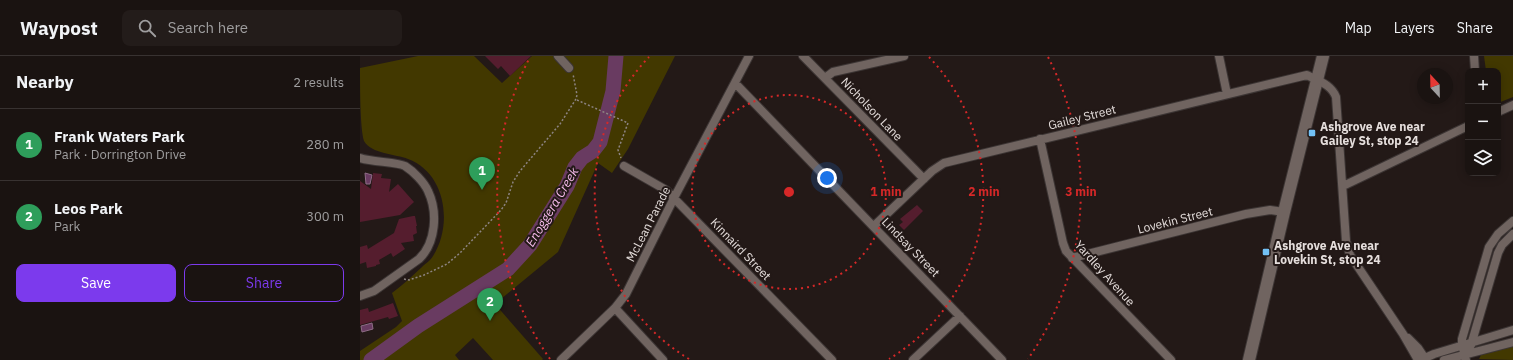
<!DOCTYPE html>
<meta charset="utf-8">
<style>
:root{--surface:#1a1311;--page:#231c1a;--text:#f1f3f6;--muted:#9f9e9f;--line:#383231;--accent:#7c3aed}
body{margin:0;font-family:"IBM Plex Sans",sans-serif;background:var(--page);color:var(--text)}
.controls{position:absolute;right:12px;top:12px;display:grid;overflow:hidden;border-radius:8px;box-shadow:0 2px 10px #0003}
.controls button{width:36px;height:36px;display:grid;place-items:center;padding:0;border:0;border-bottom:1px solid var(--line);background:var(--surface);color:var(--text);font:20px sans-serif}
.compass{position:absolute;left:1057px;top:12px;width:36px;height:36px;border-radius:50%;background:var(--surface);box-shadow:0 2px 10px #0003;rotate:338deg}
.you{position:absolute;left:467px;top:122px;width:14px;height:14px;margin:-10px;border:3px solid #fff;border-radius:50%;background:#1a73e8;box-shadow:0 0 0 6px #1a73e833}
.badge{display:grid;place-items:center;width:26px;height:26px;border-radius:50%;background:var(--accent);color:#fff;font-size:13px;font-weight:700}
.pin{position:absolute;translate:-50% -33px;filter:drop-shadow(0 1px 2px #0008)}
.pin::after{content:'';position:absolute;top:21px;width:14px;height:12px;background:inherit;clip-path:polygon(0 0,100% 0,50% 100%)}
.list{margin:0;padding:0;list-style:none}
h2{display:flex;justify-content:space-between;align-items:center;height:52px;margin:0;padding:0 16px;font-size:17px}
h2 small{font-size:13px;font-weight:400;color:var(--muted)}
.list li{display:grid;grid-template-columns:26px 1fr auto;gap:12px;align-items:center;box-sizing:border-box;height:72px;padding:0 16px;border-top:1px solid var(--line)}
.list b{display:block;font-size:15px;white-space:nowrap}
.list p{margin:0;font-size:13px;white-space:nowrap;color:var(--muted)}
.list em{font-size:13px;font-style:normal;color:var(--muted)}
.actions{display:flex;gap:8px;padding:12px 16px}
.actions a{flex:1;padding:9px 0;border:1px solid var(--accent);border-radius:8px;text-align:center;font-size:14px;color:var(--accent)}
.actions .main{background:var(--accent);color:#fff}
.icon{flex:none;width:22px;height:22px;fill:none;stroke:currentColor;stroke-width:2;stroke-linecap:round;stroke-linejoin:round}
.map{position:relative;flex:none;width:1153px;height:304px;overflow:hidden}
header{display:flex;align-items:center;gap:24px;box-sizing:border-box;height:56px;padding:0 20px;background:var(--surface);border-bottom:1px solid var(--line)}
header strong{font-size:19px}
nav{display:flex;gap:22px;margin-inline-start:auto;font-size:14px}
.search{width:280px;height:36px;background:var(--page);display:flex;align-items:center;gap:10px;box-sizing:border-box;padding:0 14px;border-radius:8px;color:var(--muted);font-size:15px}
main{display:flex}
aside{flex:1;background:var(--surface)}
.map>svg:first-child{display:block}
.green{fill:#423800}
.water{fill:#693b61;stroke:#8e6c86}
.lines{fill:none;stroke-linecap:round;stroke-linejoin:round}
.river{stroke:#693b61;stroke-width:15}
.building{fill:#551d2e}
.street-casing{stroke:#3c3534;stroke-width:10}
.secondary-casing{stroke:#3c3534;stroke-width:14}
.path{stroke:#8d8482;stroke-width:1.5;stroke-dasharray:2 2;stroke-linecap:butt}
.street{stroke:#706460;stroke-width:8}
.secondary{stroke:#706460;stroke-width:12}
.ring{fill:none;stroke:#d62828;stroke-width:2;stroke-dasharray:2 4}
.poi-dot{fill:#72c1f5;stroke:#231917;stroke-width:1.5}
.labels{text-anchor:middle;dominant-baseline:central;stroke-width:4;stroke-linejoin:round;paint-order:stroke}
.street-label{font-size:12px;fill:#e5dedc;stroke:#231917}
.poi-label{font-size:12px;font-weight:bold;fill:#e5dedc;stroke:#231917;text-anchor:start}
.water-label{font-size:13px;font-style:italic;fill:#f8bded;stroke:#231917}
.centre{fill:#d62828;stroke:#231917;stroke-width:2}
.ring-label{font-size:12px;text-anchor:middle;font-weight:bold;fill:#d62828;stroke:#231917;stroke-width:4;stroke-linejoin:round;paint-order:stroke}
</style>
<header>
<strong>Waypost</strong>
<div class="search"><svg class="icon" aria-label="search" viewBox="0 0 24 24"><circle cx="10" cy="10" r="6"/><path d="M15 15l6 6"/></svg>Search here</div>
<nav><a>Map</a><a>Layers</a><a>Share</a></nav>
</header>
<main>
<aside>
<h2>Nearby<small>2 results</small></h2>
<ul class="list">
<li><span class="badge" style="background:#2e9e5b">1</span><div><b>Frank Waters Park</b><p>Park · Dorrington Drive</p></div><em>280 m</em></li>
<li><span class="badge" style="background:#2e9e5b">2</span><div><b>Leos Park</b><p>Park</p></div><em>300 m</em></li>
</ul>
<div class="actions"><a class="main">Save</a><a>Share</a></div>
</aside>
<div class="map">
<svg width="1153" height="304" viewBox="0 0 1153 304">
<rect width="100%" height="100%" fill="#231917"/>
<path class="green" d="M58,0H114L142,27L172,0H315L268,93L252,117L238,107L198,196L135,248L183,303L182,304H133L113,282L95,299L99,304H0V295L36,271L42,265L32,237C43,229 52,220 62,211C65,208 71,204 73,200C93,169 86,117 48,103C36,98 11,98 4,85C0,72 0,29 0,12Z
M1124,0H1153V41L1138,47V15H1126Z
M1153,290V304L1119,303L1121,299Z"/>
<path class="water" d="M5,117L12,119L10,128H6Z
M12,267L13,273L2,276L1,270Z"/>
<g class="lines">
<path class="river" d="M11,304L58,270L148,213L170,189L207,130L215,111L222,102L233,95L240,86L253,35L256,0"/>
</g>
<path class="building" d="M125,0H171L150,20L141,10L138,13Z
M13,117L22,118L21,122L31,123L29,136L38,128L54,146L40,159L0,166V125L11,133Z
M557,149L563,155L544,174L539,169L543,166L540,163Z
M53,160H55L57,170H56L57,177L53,179L54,185L41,187L45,193L33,201L31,197L19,204L20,208L16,209V210L7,212L6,206L0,208V191L7,189L8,193L34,177L39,163Z
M33,247L38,260L29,263L28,261L0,269V254L8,252L9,256Z"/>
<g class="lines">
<defs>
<path id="street" d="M198,0L209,12
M443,0L564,123
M859,0L867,38
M1114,0L1115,15
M465,22L473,16L544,0
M375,27L642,304
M1138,56L1153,49
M680,83L703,187L706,195L811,304
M0,102C11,106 38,106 45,110C53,115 64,126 68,135C78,156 76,187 59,203L14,235L0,240
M264,110L306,134L472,304
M983,130L1108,70
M514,170L572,115L584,107L947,19C958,25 971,28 976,41L986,185L990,199L1043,278L1058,304
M712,202L886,158L910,154L924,156
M255,252L303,304
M1048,282L1058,292L1066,304
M1104,298L1111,289L1138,197L1142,189L1153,178
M201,304L255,252L266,238L314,142L389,0
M553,304L600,260
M1063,304L1065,302L1074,298L1153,274
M1084,304L1153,286
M1106,304L1102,289V283L1129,191L1138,178L1153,165"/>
<path id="secondary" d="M889,304L924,156L963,0"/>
</defs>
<use href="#street" class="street-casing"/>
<use href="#secondary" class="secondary-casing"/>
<path class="path" d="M217,44L268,67L258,94L261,102
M44,223L49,224L64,219L87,208L100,197L141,154L146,147L153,126L160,115L200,68L216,43L217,39L213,18"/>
<use href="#street" class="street"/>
<use href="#secondary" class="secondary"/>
</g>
<g class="ring">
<circle cx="429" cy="136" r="97"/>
<path d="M329 303A195 195 0 0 1 289 1M569 1A195 195 0 0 1 529 303"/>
<path d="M190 303A292 292 0 0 1 170 1M688 1A292 292 0 0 1 668 303"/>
</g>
<g class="poi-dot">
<rect x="948" y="73" width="8" height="8" rx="2"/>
<rect x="902" y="192" width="8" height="8" rx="2"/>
</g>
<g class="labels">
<g class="street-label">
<text transform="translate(512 53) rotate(46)">Nicholson Lane</text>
<text transform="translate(722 61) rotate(-14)">Gailey Street</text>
<text transform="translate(815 164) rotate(-14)">Lovekin Street</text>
<text transform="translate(288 168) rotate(-63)">McLean Parade</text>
<text transform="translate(551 191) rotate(46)">Lindsay Street</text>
<text transform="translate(381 193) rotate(46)">Kinnaird Street</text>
<text transform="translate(745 217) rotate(48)">Yardley Avenue</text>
</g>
<g class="poi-label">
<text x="960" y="70">Ashgrove Ave near<tspan x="960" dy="14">Gailey St, stop 24</tspan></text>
<text x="914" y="189">Ashgrove Ave near<tspan x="914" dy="14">Lovekin St, stop 24</tspan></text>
</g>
<g class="water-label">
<text transform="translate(192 151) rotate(-59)">Enoggera Creek</text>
</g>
</g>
<circle cx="429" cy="136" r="6" class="centre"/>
<g class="ring-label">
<text x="526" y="140">1 min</text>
<text x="624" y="140">2 min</text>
<text x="721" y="140">3 min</text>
</g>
</svg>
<div class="controls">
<button>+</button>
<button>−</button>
<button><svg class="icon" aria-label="layers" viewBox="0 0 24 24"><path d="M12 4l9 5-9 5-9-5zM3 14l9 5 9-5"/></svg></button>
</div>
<svg class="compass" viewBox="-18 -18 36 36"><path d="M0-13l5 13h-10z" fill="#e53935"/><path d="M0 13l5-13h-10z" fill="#9f9e9f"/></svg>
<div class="you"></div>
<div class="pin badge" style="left:122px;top:134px;background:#2e9e5b">1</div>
<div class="pin badge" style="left:130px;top:265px;background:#2e9e5b">2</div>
</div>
</main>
